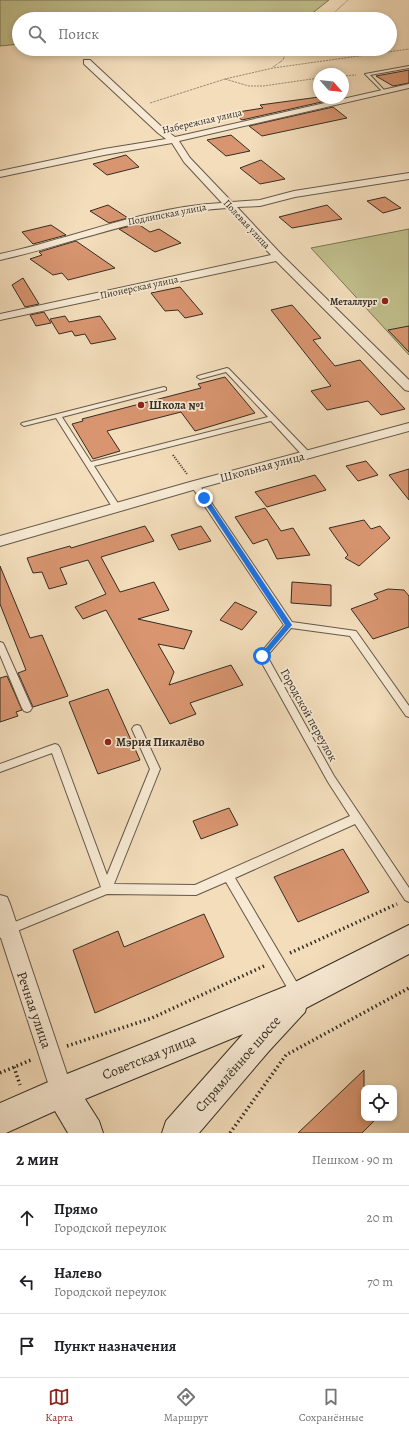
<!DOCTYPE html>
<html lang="ru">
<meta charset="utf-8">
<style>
:root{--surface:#fff;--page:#f6f6f6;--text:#202124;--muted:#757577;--line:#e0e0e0;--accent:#8f2418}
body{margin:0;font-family:Alegreya,serif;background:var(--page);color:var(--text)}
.controls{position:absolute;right:12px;bottom:12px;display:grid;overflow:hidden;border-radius:8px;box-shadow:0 2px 6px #0003}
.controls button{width:36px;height:36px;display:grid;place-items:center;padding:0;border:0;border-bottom:1px solid var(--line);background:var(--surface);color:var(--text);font:20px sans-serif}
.compass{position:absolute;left:313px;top:68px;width:36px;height:36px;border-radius:50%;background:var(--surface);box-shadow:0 2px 6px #0003;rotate:117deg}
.stop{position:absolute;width:12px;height:12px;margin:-9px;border:3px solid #1a73e8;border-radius:50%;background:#fff}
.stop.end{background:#1a73e8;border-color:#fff;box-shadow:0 1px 4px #0008}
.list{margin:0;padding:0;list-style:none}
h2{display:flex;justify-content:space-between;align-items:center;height:52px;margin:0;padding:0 16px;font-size:17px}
h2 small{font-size:13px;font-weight:400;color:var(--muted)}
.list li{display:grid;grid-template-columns:26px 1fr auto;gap:12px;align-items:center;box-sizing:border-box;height:64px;padding:0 16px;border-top:1px solid var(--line)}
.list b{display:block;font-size:15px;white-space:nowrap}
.list p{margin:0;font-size:13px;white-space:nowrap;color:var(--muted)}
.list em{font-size:13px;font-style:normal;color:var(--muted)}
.icon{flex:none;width:22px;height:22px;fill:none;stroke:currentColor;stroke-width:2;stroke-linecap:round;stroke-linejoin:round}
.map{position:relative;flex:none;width:409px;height:1133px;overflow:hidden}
.search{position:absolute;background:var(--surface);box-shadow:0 2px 6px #0003;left:12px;right:12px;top:12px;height:44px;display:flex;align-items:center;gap:10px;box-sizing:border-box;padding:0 14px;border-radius:22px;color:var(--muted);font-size:15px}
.sheet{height:244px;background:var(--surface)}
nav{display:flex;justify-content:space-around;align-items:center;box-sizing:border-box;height:56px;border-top:1px solid var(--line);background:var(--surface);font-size:11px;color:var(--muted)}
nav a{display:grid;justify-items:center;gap:2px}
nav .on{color:var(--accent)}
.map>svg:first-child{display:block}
.green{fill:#c0bf8c;stroke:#7a7658}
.building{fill:#d89570;stroke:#352d23}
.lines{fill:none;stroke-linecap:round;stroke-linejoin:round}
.lane-casing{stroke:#645949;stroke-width:2}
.street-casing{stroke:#645949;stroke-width:2}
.secondary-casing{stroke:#352d23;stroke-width:2}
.path-far2{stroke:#352d23;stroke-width:1;stroke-dasharray:0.5 1;stroke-linecap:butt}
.path-far1{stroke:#352d23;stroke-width:2;stroke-dasharray:1 1.5;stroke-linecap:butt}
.path{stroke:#352d23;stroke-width:3.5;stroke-dasharray:1.5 3;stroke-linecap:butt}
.lane{fill:#f7e9d3;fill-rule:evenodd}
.street{fill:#f7e9d3;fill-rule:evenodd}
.secondary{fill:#f7e9d3;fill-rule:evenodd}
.route{fill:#1a73e8}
.poi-dot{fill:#8f2418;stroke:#f7e9d3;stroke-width:1.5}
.labels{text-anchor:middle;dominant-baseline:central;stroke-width:3.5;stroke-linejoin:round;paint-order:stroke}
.far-street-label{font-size:10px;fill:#352d23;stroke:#f7e9d3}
.far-poi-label{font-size:10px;font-weight:bold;fill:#352d23;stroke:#f7e9d3;text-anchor:end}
.poi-label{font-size:12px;font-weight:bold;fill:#352d23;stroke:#f7e9d3;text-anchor:start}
.street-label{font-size:12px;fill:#352d23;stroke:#f7e9d3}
.near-street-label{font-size:14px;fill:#352d23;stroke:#f7e9d3}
</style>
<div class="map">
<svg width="409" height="1133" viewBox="0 0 409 1133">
<rect width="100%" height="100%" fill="#f3ddbb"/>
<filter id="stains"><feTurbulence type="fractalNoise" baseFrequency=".005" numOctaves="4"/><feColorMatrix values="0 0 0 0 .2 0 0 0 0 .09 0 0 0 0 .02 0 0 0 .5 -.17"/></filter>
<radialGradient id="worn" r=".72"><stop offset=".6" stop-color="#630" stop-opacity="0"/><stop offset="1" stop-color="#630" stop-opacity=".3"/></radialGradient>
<path class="green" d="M0,0H329L305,19H19V44L0,46Z
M409,229V355L311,248Z"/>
<path class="building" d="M409,70V83L393,86L376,76Z
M319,97L326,101L242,120L232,113L263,108L260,105Z
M333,107L347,118L262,136L249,126Z
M231,135L250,151L226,156L207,140Z
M126,155L139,167L107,175L93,164Z
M261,160L285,179L260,184L240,168Z
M385,197L401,208L383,213L367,201Z
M108,205L128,218L109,223L90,211Z
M327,205L342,219L292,228L279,217Z
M138,224L150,232L159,229L181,243L155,252L119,229Z
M51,225L66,235L33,244L22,232Z
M76,241L115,268L68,280L62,273L53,275L30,259L42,255L39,252Z
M23,278L39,304L25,307L12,285Z
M180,287L203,314L185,318L178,310L165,311L151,293Z
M292,305L321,338L313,340L335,366L360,360L405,409L381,415L368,401L327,410L311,391L331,386L271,310Z
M44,312L51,323L36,326L30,315Z
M65,316L69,322L100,316L116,339L91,344L85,334L75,336L72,331L59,334L50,319Z
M409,326V352L388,330Z
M225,377L255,413L195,431L181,412L107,431L120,451L93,459L72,424L83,421L82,419L201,388L198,384Z
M366,461L378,475L358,481L346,466Z
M409,469V500L389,475Z
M315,475L326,490L267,507L255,492Z
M265,508L281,531L293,528L310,555L277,559L267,539L253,544L235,517Z
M364,520L371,529L380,526L390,538L359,566L345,558L348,555L329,528Z
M145,526L154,541L101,557L120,592L154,582L169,610L138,619L192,631L184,649L158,644L174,672L169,685L231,665L243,685L190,703L196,714L170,724L106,610L83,619L75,607L106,594L88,560L60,568L67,584L49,589L42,572L33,573L27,558L70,546L71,548Z
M201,526L211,541L179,550L171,535Z
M0,566L30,638L42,635L68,696L33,707L18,673L26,670L0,604Z
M292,582L331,585V606L291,603Z
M388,589L404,590L409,596V627L373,639L351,609L378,599L374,594Z
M235,602L257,612L242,630L220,620Z
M7,676L22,710L16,712L18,716L0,722V678Z
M108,689L140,760L98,774L69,702Z
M229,808L238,825L201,839L193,821Z
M343,849L369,892L298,922L274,877Z
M204,914L224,957L95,1013L73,950L118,931L124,947Z
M364,1070V1118H377L362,1133H298Z"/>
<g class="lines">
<defs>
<path id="lane" d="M409,66V68L370,75L384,90V92H383L365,74Z
M227,368L229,369L310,453L311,455L310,457H304L271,421L94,466L121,508L117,510H114L56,418L24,426L21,424L22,423L164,387L166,388V390L62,417L91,462L268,417L226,372L200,379L197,377L198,376Z
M192,483H198L292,622L356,631L409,706V717L406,716L350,636L291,628L267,656L334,776L409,888V902L405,900L355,824L235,878L300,988L302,992L300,996L296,998L292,996L226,882L196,895L107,894L0,938V928L101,887L52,753L0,772V764L52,745L55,744L58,745L60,748L107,875L150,769L132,729L134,726L137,725L140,726L160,769L114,884L195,885L350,816L328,782L258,656L284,625L192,487L191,485Z
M0,642L3,643L4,645L32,708L30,711L27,712L24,711L22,708L0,655Z"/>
<path id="street" d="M84,60H90L164,129L175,137L409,84V88L179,141L190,158L232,202L260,200L294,191L409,173V179L295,197L260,206L237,207L282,255L409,380V391L405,390L276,261L0,320V314L271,255L227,208C148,213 76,243 0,260V254C74,238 145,207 222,203L184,162L172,143L104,155L0,177V171L104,149L166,139L158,133L84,64Z
M409,423V431L200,488L0,546V536L190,482Z
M0,895L7,897L10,904L73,1092L70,1100L62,1103L54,1100L51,1092L0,935Z"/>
<path id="secondary" d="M409,925V954L306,1008L305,1012L269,1051L199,1133H162L166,1121L243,1034L85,1099L99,1121L103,1133H68L55,1111L6,1133H0V1103L62,1076L289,985Z"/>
</defs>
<use href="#lane" class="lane-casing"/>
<use href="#street" class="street-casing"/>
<use href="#secondary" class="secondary-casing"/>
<path class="path-far2" d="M327,19L348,0
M273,67L283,60L287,49
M343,76L356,75
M225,79L249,86H263L319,78
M150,103L225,79L273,68L409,49"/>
<path class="path-far1" d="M173,455L187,474"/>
<path class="path" d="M290,953L397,904
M67,1046L152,1018L264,966
M14,1067L20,1085
M0,1073L31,1060
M230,1133L286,1055L409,988"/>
<use href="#lane" class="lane"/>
<use href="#street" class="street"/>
<use href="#secondary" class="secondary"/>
</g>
<path class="route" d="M202,496H206L292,625L265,657H260L259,656L285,625L202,499Z"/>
<g class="poi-dot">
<circle cx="385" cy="301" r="4"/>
<circle cx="141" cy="405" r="4"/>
<circle cx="108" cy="742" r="4"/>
</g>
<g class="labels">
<g class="far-street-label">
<text transform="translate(202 121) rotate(-13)">Набережная улица</text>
<text transform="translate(167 214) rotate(-11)">Подлипская улица</text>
<text transform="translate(247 224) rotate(47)">Полевая улица</text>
<text transform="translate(139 287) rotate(-12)">Пионерская улица</text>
</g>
<g class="far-poi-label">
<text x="377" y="301">Металлург</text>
</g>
<g class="poi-label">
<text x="149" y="405">Школа №1</text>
<text x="116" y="742">Мэрия Пикалёво</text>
</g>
<g class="street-label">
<text transform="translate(262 467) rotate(-15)">Школьная улица</text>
<text transform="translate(309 715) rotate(61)">Городской переулок</text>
</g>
<g class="near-street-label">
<text transform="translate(34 1010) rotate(71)">Речная улица</text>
<text transform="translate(149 1057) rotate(-22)">Советская улица</text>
<text transform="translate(238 1064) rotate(-49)">Спрямлённое шоссе</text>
</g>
</g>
<rect width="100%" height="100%" filter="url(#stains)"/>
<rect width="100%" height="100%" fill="url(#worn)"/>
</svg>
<div class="controls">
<button><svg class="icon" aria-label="locate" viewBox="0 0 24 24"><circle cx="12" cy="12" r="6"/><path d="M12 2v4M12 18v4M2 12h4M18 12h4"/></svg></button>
</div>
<svg class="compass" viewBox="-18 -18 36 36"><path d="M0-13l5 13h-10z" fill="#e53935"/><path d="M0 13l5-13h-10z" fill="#757577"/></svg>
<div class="stop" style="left:262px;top:656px"></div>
<div class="stop end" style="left:204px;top:498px"></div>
<div class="search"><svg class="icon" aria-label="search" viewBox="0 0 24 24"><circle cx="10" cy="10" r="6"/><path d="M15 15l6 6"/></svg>Поиск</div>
</div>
<section class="sheet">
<h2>2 мин<small>Пешком · 90 m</small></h2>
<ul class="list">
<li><svg class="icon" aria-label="ahead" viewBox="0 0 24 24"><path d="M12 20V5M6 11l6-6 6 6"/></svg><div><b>Прямо</b><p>Городской переулок</p></div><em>20 m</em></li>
<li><svg class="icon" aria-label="left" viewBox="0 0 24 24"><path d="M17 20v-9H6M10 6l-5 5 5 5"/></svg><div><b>Налево</b><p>Городской переулок</p></div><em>70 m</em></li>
<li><svg class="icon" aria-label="arrive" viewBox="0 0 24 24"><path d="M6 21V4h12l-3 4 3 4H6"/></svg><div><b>Пункт назначения</b></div></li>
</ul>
</section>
<nav>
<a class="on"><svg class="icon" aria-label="map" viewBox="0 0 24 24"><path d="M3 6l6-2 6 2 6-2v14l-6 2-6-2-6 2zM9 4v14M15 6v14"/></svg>Карта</a>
<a><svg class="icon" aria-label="directions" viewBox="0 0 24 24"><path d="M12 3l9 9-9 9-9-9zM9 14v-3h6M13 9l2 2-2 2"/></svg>Маршрут</a>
<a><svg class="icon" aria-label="saved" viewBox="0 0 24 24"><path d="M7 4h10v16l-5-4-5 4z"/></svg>Сохранённые</a>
</nav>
